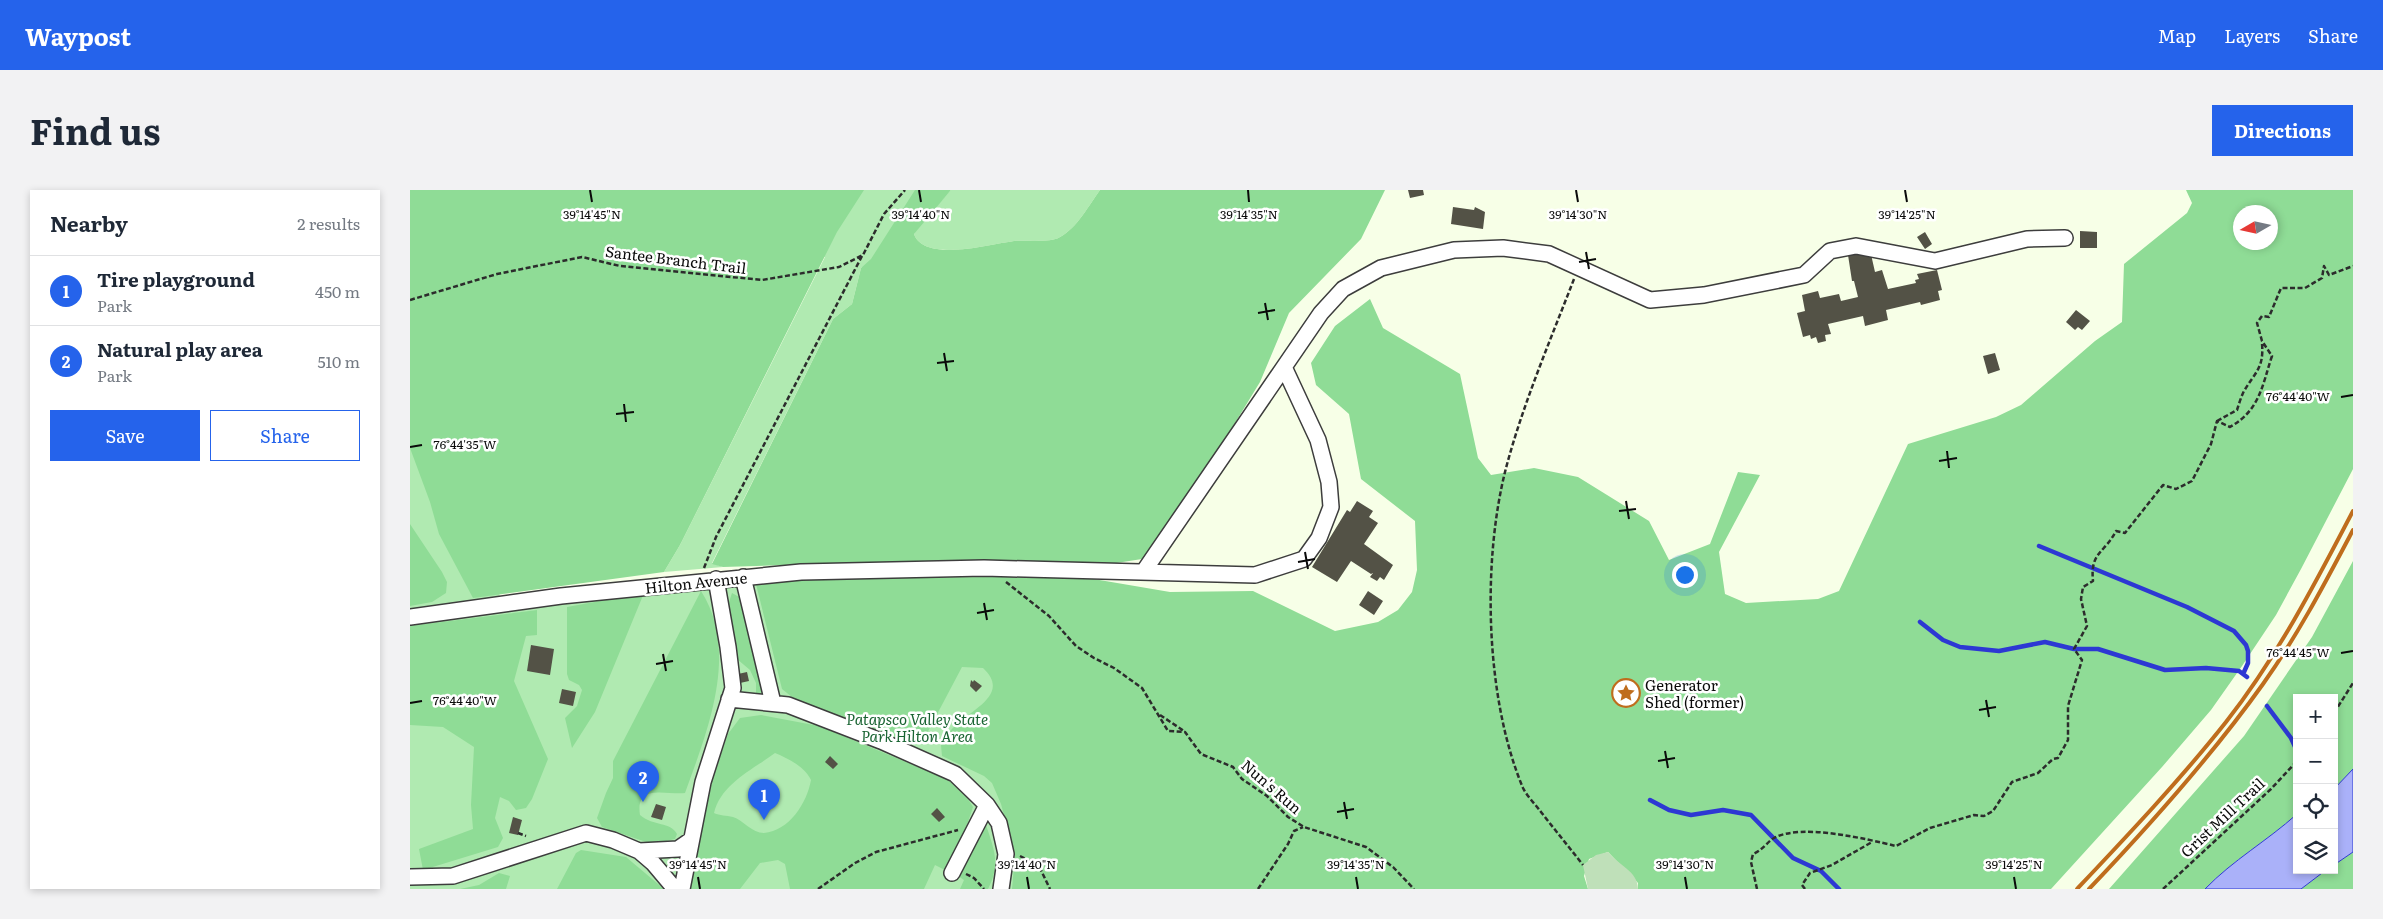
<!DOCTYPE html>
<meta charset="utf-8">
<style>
:root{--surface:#fff;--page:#f2f2f3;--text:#1f2937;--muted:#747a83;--line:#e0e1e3;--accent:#2563eb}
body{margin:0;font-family:Literata,serif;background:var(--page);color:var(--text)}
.controls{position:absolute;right:15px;bottom:15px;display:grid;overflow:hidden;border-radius:0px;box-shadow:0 2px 8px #0003}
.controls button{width:45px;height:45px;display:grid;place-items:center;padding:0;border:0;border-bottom:1px solid var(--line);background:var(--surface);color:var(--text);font:25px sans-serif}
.compass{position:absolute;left:1823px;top:15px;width:45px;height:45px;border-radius:50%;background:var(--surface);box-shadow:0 2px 8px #0003;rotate:261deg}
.you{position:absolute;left:1274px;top:384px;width:18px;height:18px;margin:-12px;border:4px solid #fff;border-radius:50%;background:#1a73e8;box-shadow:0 0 0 8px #1a73e833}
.badge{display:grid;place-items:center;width:32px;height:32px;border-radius:50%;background:var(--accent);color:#fff;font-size:16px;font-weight:700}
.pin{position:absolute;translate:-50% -41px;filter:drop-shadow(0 1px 2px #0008)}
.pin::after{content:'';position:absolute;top:26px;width:18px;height:15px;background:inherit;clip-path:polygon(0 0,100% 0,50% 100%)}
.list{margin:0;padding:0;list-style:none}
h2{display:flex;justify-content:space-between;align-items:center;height:65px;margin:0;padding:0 20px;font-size:21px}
h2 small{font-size:16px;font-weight:400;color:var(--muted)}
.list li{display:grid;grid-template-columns:32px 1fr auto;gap:15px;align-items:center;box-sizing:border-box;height:70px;padding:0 20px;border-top:1px solid var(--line)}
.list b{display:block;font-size:19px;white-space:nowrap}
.list p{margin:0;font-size:16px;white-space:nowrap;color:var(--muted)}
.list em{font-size:16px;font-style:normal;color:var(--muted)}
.actions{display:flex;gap:10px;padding:15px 20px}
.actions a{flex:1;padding:11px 0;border:1px solid var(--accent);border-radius:0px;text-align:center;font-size:18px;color:var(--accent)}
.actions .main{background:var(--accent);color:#fff}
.icon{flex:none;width:28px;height:28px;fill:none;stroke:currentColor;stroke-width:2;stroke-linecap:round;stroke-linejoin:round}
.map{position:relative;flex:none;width:1943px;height:699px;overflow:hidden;border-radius:0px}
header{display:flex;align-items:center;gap:30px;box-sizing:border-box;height:70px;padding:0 25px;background:var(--accent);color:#fff}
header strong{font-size:24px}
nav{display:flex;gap:28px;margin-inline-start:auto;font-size:18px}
.intro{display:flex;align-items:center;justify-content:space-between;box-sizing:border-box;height:120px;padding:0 30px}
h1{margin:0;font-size:35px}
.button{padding:12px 22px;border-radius:0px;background:var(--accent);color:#fff;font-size:18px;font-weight:700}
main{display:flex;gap:30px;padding:0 30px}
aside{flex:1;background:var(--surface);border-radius:0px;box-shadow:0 2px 8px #0003}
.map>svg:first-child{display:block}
.green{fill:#b0eab1}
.forest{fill:#8fdc96;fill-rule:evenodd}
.cemetery{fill:#bfe0b9}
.water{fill:#aab1f9;stroke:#2d38d3}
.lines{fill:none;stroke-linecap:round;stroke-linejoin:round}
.stream{stroke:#2d38d3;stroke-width:4.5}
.building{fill:#535246}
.minor-casing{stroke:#3d3d3d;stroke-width:18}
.path{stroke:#2c2c2c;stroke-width:2.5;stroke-dasharray:5 2.5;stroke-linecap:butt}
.minor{stroke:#fff;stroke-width:15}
.rail{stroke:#bf6d1d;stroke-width:4}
.ticks{fill:none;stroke:#0a0a0a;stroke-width:2}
.labels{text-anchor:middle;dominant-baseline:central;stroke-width:5;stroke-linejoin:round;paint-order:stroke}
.street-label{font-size:15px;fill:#0a0a0a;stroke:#fff}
.poi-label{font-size:15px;fill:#0a0a0a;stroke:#fff;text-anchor:start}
.park-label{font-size:15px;font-style:italic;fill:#196432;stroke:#fff}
.ticks-label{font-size:12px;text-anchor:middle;fill:#0a0a0a;stroke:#fff;stroke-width:5;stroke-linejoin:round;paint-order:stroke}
</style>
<header>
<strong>Waypost</strong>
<nav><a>Map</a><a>Layers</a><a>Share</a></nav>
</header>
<div class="intro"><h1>Find us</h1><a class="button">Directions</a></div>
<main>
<aside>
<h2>Nearby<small>2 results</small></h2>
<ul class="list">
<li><span class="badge">1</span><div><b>Tire playground</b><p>Park</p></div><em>450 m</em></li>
<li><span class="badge">2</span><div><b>Natural play area</b><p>Park</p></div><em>510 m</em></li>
</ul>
<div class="actions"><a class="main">Save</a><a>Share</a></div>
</aside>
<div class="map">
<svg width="1943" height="699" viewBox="0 0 1943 699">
<rect width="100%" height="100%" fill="#f7ffe7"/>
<path class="green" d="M0,0L45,107L90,408L263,387L392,375L611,373L1015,699H0Z
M182,0H519L481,60L451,78L442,114L423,129L302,373L313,377L254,382L270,355L415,67Z
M541,0H690C679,15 667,38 650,47C641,53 616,50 604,51C581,54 514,73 504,44L506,39Z"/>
<path class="forest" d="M0,0H454L427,42L270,355L254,382L63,408L29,344L20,312L0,258Z
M505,0H541L504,44C514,73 581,54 604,51C616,50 641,53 650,47C667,38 679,15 690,0H975L951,49L879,123L850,192L778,310L737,366L732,369L700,374L468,372L313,377L302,374L423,129L442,114L451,78L461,69Z
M1776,0H1943V279L1891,379L1866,425L1832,476L1801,520L1752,577L1641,699H1228V693L1198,662L1179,669L1174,686L1178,699H602L605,666L591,614L582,593L574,586L532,566L531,555C535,549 539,541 545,536C562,519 601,504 573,478L552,477L515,547L493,553L387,511L372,499L346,394L414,389L666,386L760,402L843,401L925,441L968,432L988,420L1002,402L1007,380L1005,331L951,289L939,224L906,195L901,173L925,136L960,109L973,138L1050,184L1068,268L1081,285L1124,278L1168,287L1239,331L1259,370L1300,354L1328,282L1350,285L1309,362L1315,404L1336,413L1408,409L1429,401L1498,254L1586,227L1611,215L1685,151L1712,132L1714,74L1777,23L1782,13ZM1830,22H1860V52H1830Z
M0,334L32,382L37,392L36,403L22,412L0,416Z
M1943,371V579L1924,599V508H1887V624C1857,651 1823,670 1795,699H1699L1834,546L1902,447Z
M291,401C330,462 297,542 275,603C256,605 225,593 230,625C244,637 260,631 267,644L265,649L242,654L192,637L187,628L196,603L203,588V571Z
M234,403L185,522L162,558L155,528L167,516L172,500L169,495L159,490L157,484V417Z
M322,403L331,408L353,502L346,504V493L340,480L327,469L326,464L317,418Z
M127,420V445L116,446L104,491L138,569L122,609L116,618L106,620L99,611L90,607L85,628L93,648L88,657L13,680L9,659L63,639L61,615L64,557L33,537L0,535V436Z
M351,525L409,536L537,589L558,609L563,617L553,647L535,680L525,675L514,699H380L375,674L368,670L350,673L330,699H279L303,587L318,544L330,528ZM365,563C379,569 395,577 401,590C397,613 379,641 354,643C342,643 333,630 323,627C316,625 310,626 304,623C311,594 342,580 365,563Z
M576,635C584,659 591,674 578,699H550L554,690L548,686Z
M171,660L216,667L254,699H147L166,663Z
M1943,662V699H1891L1916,680H1924V675Z
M89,683L100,686L96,699H50L69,695Z"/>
<path class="cemetery" d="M1198,662C1208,675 1228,681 1228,699H1178L1173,675L1186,665Z"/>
<path class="water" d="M1943,579V662L1924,675V599Z
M1887,624V680H1916L1891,699H1795C1823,670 1857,651 1887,624Z"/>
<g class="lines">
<path class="stream" d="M1629,356L1777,417L1824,441L1836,455L1838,461V473L1834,482
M1510,432L1533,450L1550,457L1589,461L1635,452L1664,459H1688L1755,480L1796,478L1829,481L1837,487
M1857,516L1881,548L1887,561
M1240,610L1259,620L1281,625L1313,620L1341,625L1383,668L1411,681L1429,699"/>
</g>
<path class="building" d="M998,0H1013L1014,5L1000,8Z
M1043,17L1064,20L1065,17L1075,22L1073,39L1041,34Z
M1670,41L1687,42V58H1670Z
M1515,42L1522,54L1515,59L1507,47Z
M1460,60L1465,82L1472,80L1478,99L1506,93L1505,90L1509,89L1507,84L1527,80L1532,100L1528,101L1530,110L1511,115L1510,112L1476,120L1478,130L1455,136L1453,126L1418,134L1421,144L1415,145L1416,151L1408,153L1406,147L1401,149L1400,145L1393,147L1387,123L1395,121L1392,105L1408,101L1410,108L1429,104L1431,111L1448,107L1444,91H1442L1438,65Z
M1666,120L1680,131L1672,140L1668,137L1665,140L1656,132Z
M1585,163L1590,180L1578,184L1573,166Z
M947,311L963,321L959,327L968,333L954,354L983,375L974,390L970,387L967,391L960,387L963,383L961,384L941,371L927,392L902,377L937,320L940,322Z
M958,401L973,411L964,425L949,415Z
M121,455L144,459L140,485L117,481Z
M337,482L339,491L330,493L328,484Z
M561,490L563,492L564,490L572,496L566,502L560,496Z
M152,499L166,502L163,516L149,513Z
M420,566L428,574L423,579L415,572Z
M246,614L256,617L252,630L241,627Z
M527,618L535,627L529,632L521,624Z
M103,627L112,630L108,645L99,643Z"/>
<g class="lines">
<defs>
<path id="minor" d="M734,381L874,177
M333,387L363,513
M0,427L151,406L391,382L574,378L845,385L894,369L909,348L921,317L919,292L908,250L874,177L911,123L933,99L971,78L1044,60L1093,58L1139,64L1240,110L1294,105L1394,85L1420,61L1446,56L1525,71L1617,49L1655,48
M319,509L378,515L471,551L545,584L577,615L589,633L596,664L591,699
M229,661L268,659L281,650
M542,683L577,615
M0,687L43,686L176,643L203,650L229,661L243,673L265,699
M272,699L293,592L323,498L318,457L306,389"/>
</defs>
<use href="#minor" class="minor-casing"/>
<path class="path" d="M1164,89C1140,151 1113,214 1096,278C1072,371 1075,508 1113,598C1117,606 1125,614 1131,622C1145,640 1159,657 1173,675
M0,110L87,84L172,67L210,76L352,90L429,77L453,65L474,24L495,0
M1807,231L1827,220C1829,214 1831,207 1834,201C1846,181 1854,178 1852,153
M294,378L306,347L452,66
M596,392L639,426L666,456L684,468L704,478L732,498L758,541L775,542L791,564L823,577L832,589L857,606L878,627L894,637L956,657L983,677L1004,699
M1924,523L1943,493
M750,525L774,541
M108,643L116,646
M610,666L629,676L640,699
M556,684L564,688L574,699
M408,699L445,673L466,662L548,640
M848,699L878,654L884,641L893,637
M1347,699L1341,672L1343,664C1353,660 1357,652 1364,648C1392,633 1456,649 1486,656L1520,638L1564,625L1574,626L1583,621L1602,592L1628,583L1643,569L1648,568L1658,550V516L1672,470L1664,459L1677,436L1671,409L1673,397L1683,391C1680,362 1694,364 1706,341L1715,343L1753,295L1766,299L1782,291L1801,254L1807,231L1820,237C1850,220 1852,196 1862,166L1852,151L1847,133L1852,126L1859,127L1871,98H1895L1912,88L1914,76L1919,85L1943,76
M1395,699L1392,695L1400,683L1422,675L1462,652
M1753,699L1861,599L1887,571"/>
<use href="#minor" class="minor"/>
<path class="rail" d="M1667,699C1718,645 1770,590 1816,532C1867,467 1905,394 1943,321
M1679,699C1741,634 1801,567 1853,494C1888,445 1915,393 1943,340"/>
</g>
<path class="ticks" d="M180,0L182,12M509,0L511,12M838,0L839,12M1166,0L1168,12M1495,0L1497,12M1176,62L1179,79M1169,72L1186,69M855,113L858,130M848,123L865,120M534,163L537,181M527,173L544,171M1931,207L1943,205M214,214L216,232M206,224L224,222M0,257L12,255M1537,261L1539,278M1529,271L1547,268M1216,311L1219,329M1209,321L1226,319M895,362L898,379M888,372L905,369M574,413L577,430M567,423L584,420M1931,463L1943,461M253,464L256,481M246,474L263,471M1576,510L1579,527M0,513L12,511M1569,520L1586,517M1255,561L1258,578M1248,571L1265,568M934,612L937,629M927,622L944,619M288,687L290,699M617,687L619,699M946,687L948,699M1275,687L1277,699M1604,687L1606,699"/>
<defs>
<symbol id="sight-ring" viewBox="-11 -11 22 22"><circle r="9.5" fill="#fff" stroke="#bf6d1d" stroke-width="1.5"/><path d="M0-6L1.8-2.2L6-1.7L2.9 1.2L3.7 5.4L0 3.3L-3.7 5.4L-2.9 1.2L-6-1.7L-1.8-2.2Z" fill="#bf6d1d"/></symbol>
</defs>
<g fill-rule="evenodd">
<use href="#sight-ring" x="1200" y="487" width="32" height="32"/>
</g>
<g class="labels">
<g class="street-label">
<text transform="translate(266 69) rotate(7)">Santee Branch Trail</text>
<text transform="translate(286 392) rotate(-6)">Hilton Avenue</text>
<text transform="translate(862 596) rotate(41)">Nun's Run</text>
<text transform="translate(1812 627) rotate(-43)">Grist Mill Trail</text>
</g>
<g class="poi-label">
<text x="1235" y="494">Generator<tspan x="1235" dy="17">Shed (former)</tspan></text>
</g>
<g class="park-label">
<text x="507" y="528">Patapsco Valley State<tspan x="507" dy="17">Park Hilton Area</tspan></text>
</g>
</g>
<g class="ticks-label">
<text x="182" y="29">39°14'45"N</text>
<text x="511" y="29">39°14'40"N</text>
<text x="839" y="29">39°14'35"N</text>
<text x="1168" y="29">39°14'30"N</text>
<text x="1497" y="29">39°14'25"N</text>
<text x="1888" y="211">76°44'40"W</text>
<text x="55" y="259">76°44'35"W</text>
<text x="1888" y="467">76°44'45"W</text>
<text x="55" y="515">76°44'40"W</text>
<text x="288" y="679">39°14'45"N</text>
<text x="617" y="679">39°14'40"N</text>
<text x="946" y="679">39°14'35"N</text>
<text x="1275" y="679">39°14'30"N</text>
<text x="1604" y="679">39°14'25"N</text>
</g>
</svg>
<div class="controls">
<button>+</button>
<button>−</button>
<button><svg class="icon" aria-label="locate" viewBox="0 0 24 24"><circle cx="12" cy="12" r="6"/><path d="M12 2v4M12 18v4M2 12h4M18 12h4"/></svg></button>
<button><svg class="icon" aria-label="layers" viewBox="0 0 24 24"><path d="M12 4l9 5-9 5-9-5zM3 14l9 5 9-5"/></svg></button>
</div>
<svg class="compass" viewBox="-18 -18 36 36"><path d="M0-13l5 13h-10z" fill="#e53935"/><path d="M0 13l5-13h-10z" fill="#747a83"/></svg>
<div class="you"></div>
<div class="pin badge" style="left:354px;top:630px">1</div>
<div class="pin badge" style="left:233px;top:612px">2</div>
</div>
</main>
